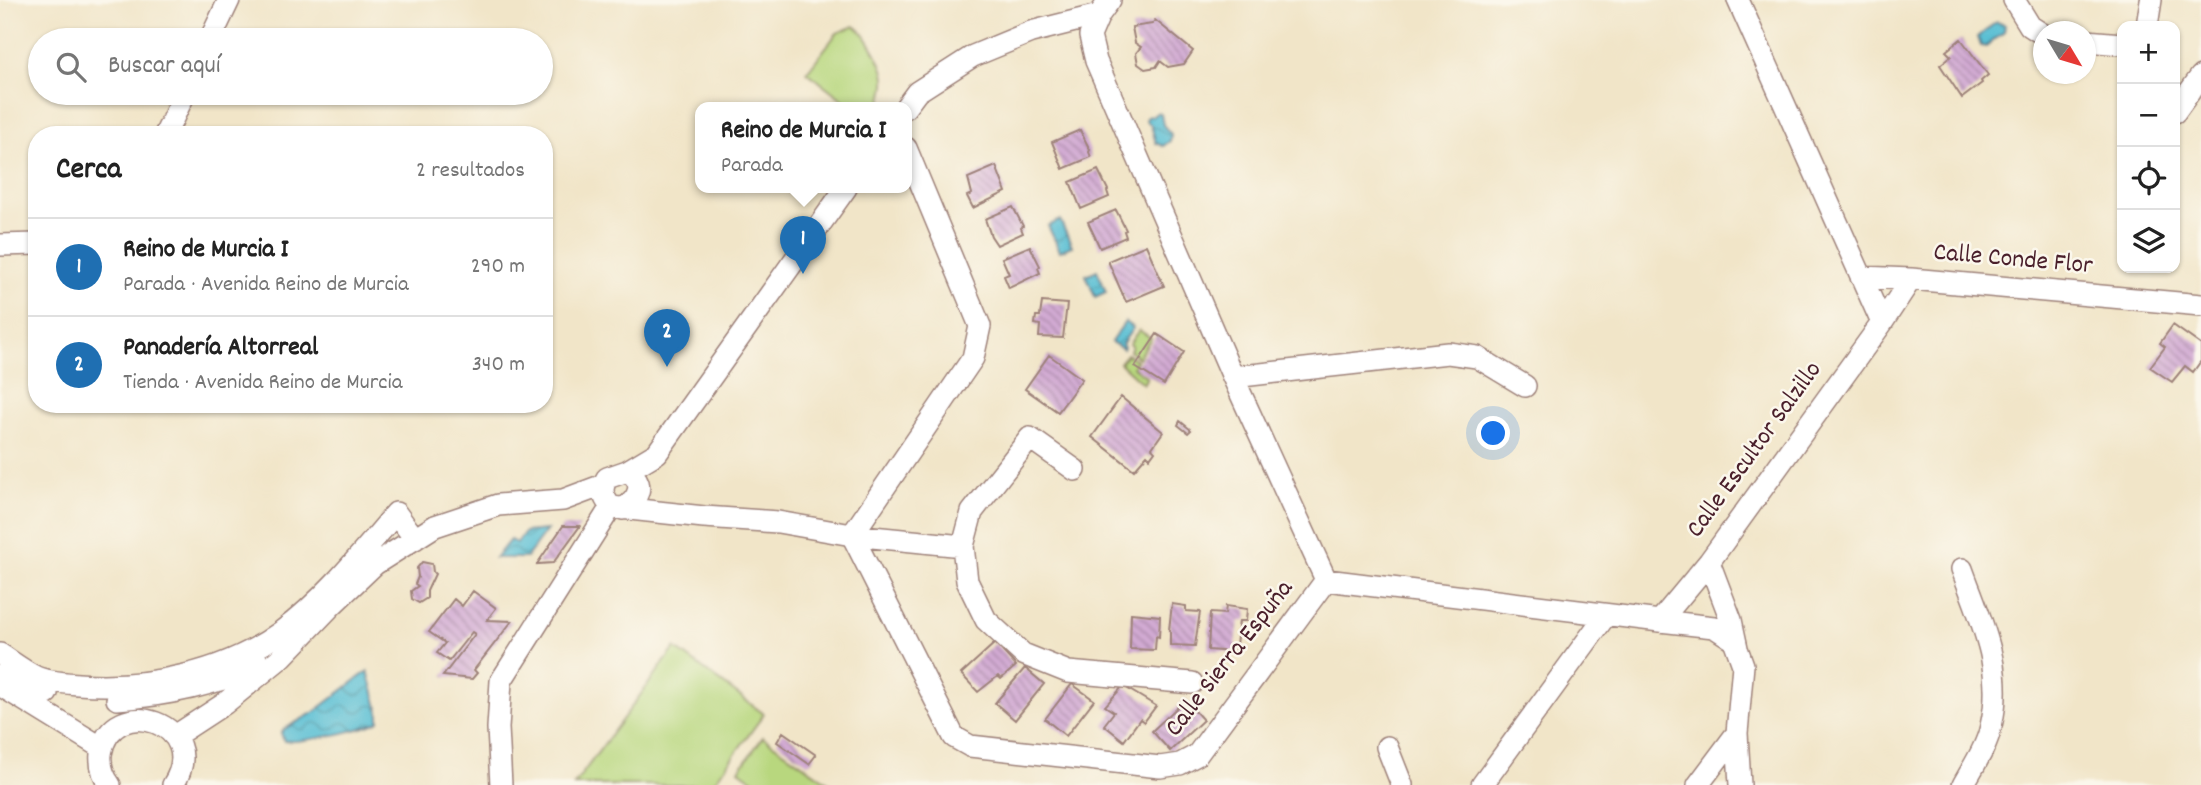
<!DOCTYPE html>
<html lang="es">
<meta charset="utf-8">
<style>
:root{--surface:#fff;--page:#f6f6f6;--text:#222;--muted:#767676;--line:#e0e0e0;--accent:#1f6fb2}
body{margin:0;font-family:Dekko,sans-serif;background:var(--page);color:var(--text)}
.controls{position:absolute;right:21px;top:21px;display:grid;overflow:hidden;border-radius:14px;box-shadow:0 2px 5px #0004}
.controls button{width:63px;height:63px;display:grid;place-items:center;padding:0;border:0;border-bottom:2px solid var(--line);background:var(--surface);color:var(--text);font:35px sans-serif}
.compass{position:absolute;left:2033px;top:21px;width:63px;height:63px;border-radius:50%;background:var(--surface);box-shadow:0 2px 5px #0004;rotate:128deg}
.you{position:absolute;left:1494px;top:434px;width:24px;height:24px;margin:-18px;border:5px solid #fff;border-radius:50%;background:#1a73e8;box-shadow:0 0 0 10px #1a73e833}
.badge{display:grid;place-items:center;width:46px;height:46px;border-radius:50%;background:var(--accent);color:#fff;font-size:23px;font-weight:700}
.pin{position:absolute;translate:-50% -58px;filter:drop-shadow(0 2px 4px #0008)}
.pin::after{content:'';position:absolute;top:37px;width:24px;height:21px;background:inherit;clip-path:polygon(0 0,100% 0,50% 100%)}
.popup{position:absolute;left:695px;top:102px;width:217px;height:91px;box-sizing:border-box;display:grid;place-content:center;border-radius:14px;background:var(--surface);filter:drop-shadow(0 2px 5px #0005);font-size:23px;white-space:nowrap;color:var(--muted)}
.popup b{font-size:26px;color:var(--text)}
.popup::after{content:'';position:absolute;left:50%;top:100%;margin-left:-14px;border:14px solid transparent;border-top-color:var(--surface)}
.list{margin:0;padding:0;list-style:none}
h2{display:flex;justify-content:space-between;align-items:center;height:91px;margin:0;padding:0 28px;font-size:30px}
h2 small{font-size:23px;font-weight:400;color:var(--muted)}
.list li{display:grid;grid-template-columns:46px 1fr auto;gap:21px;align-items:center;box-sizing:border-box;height:98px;padding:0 28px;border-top:2px solid var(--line)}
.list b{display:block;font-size:26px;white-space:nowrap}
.list p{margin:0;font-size:23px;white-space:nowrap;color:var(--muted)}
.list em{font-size:23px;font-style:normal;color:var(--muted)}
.icon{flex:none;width:38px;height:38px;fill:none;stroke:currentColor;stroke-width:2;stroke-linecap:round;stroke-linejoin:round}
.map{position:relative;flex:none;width:2201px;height:785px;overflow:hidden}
.search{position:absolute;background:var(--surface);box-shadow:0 2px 5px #0004;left:28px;top:28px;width:525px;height:77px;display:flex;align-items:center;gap:18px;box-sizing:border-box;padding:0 24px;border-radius:38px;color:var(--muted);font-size:26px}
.panel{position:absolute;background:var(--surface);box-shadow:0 2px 5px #0004;left:28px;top:126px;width:525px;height:287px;border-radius:28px}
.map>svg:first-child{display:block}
.grass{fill:url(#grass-tufts);stroke:#817b54;stroke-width:2}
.park{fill:#b8d77e;stroke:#817b54;stroke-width:2}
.water{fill:url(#water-waves);stroke:#506e7f;stroke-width:2}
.building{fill:url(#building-back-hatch)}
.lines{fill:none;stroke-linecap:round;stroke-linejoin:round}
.minor-casing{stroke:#9e827a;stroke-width:24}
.minor{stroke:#fff;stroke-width:21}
.labels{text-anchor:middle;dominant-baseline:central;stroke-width:5;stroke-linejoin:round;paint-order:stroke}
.street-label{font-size:26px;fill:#4a1f2b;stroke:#fbf7ec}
</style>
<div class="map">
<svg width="2201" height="785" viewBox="0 0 2201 785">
<defs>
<pattern id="grass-tufts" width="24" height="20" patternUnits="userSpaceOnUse" patternTransform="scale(1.75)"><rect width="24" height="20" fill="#b8d77e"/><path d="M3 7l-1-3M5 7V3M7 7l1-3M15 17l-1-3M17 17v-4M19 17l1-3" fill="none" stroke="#a0b86d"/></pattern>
<pattern id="water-waves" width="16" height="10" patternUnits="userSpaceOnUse" patternTransform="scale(1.75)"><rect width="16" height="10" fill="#56bed3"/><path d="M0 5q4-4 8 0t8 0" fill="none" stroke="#499aab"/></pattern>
<pattern id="building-back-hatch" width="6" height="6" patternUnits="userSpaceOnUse" patternTransform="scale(1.75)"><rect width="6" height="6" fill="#d2aad3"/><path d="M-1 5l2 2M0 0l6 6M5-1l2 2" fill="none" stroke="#ac8aab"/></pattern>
</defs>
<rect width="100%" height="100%" fill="#fbf7ec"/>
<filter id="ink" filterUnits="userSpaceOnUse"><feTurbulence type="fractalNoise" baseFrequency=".0143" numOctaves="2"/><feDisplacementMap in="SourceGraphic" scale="14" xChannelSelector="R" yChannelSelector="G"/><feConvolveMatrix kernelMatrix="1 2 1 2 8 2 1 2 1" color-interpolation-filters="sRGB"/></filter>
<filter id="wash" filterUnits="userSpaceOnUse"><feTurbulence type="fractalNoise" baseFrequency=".00686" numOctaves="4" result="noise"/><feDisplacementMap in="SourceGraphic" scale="28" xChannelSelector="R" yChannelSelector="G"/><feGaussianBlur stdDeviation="1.57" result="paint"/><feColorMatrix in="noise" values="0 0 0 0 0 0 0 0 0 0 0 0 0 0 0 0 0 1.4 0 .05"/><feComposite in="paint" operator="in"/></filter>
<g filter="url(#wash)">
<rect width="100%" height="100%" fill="#f1e5c8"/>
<path class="grass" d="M1139,330L1151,338L1138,358L1130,351L1132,346L1129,344Z
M1127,354L1136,360L1133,367L1147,377L1143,384L1120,363Z"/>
<path class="park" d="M854,26C865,30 885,67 885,79C886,88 882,99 880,108H854L807,72L837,33Z
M675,648L764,714L712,785H574Z
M763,737L832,785H760L739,770Z"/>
<path class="water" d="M1996,22L2005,25L2004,32L1986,47L1981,46L1978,37Z
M1158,112L1161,114L1163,125L1171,134L1170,141L1163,146L1156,143L1151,125L1146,121L1147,117L1153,116Z
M1060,220L1072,246L1060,251L1048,226Z
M1097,270L1106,292L1095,297L1086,275Z
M1125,322L1133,328L1122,344L1124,347L1123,349L1111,342Z
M547,530L526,558H495L510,540L517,543L525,532Z
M368,671L379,711V721C365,730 301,743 284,741L281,733L284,729L313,713Z"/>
<g id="blocks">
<path class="building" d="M1155,20L1193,51L1184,64L1168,67L1160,61L1156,67L1145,69L1138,64L1136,53L1141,47L1135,43L1132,27L1152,24Z
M1961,39L1988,75L1981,81L1982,83L1962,98L1940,65L1951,56L1946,51Z
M1080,130L1090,150L1089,152L1091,157L1063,169L1052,142Z
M996,166L1006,192L973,208L967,196L972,194L968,178Z
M1098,170L1108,190L1107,191L1109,197L1081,209L1070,182Z
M1013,207L1023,226L1021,228L1023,233L997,245L991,236L985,219Z
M1116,210L1126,230L1124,231L1126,237L1100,248L1088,222Z
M1146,245L1164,286L1126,302L1108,261Z
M1030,246L1040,266L1038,268L1040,273L1009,288L1004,276L1009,274L1002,258Z
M1042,302L1067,304L1063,338L1039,337L1040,325L1035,324L1036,316H1040Z
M2173,325L2201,345V361L2193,372L2185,366L2172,382L2150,367L2165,347L2160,343Z
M1157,334L1184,352L1164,385L1135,367Z
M1049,355L1082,379L1058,412L1025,389Z
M1121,397L1163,432L1152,448L1155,451L1150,458L1147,455L1134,470L1092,437Z
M1180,421L1191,430L1188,433L1178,425Z
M563,526H580L553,563L537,564Z
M422,562L432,564L433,572L435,574L427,591V598L419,603L412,599L411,591L418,586L415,584L418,577L417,568Z
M473,591L496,608L487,620L512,621L474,670L477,673L472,679L443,676L475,634L472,632L449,661L437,653L445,643L429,632L454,599L462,606Z
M1172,604L1186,606V611L1200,612L1195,646L1170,645V630H1169Z
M1226,606L1247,609L1246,621H1239L1235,652L1208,650L1210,613L1225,614Z
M1131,613L1160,616L1159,637L1156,636L1155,650L1130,649Z
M995,643L1016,666L1001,679L998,676L978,692L961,674Z
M1025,668L1044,684L1015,720L995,703Z
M1072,684L1094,700L1066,736L1045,719Z
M1123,686L1156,706L1144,722L1140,719L1124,741L1104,725L1114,712L1105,706Z
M1185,700L1203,720L1170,751L1152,731Z
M783,732L816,755L809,764L777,742Z"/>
</g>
</g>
<g filter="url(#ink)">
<use href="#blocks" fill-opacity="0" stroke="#9e827a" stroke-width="2"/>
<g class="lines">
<defs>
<path id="minor" d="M2014,0L2030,26L2044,35
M2147,26L2151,0
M210,40L229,0
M2086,41L2122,44
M905,108L917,92L973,56L1031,32L1099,15L1110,0
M2175,112L2201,76
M165,135L185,93
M0,245L37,244
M1861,277L1911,279L2201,305
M1882,323L1911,279
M1233,377L1448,353L1477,357L1525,386
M611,507L704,517L778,522L852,535L973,358L980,326L906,148
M623,509C640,498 646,482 627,471
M852,535L954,737L970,746L1160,767L1180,764L1197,755L1326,580L1233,377L1096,61L1090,36L1099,15
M852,535L963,546L972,512L1030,438L1075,470
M963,546L967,581L986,620L1023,654L1068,672L1192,683
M1709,562L1731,620L1737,648
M1962,569C1981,622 2005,668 1991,726C1987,746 1973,767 1963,785
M1326,580L1660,621L1709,562L1882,323L1738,0
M1660,621L1714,627L1734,640L1743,665L1737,733L1740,785
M0,654C12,662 24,671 36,677C48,682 65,683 78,684C147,689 225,673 281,632C325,599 361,554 396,513L415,539
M0,676L47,693
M3,687L102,748
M117,699C171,695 212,685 262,665
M175,736L224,704L283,656L332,605L375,564L435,526L498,505L563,500L603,485
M1387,747L1402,785
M110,785C103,776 100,765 101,754C111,690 212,724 173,785
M501,785L498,728L501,681L611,507C603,497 600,489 607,478L627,471L657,453L846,188
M1482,785L1606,615
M1698,785L1737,733"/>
</defs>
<use href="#minor" class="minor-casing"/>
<use href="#minor" class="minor"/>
</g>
</g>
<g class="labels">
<g class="street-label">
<text transform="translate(2013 260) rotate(5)">Calle Conde Flor</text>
<text transform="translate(1755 450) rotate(-54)">Calle Escultor Salzillo</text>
<text transform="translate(1230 659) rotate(-52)">Calle Sierra Espuña</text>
</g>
</g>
</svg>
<div class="controls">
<button>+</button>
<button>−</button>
<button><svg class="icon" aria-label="locate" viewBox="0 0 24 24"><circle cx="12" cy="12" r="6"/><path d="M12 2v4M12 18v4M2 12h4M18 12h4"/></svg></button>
<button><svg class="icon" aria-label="layers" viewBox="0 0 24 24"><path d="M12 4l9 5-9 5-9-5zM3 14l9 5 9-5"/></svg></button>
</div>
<svg class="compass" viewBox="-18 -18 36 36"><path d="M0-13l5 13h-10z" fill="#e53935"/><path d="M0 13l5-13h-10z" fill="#767676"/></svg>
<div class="you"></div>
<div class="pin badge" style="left:803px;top:274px">1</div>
<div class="popup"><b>Reino de Murcia I</b>Parada</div>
<div class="pin badge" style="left:667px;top:367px">2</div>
<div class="search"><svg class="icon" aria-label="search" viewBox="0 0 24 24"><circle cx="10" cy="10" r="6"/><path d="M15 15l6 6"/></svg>Buscar aquí</div>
<section class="panel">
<h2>Cerca<small>2 resultados</small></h2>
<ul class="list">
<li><span class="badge">1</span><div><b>Reino de Murcia I</b><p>Parada · Avenida Reino de Murcia</p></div><em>290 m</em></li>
<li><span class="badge">2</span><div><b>Panadería Altorreal</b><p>Tienda · Avenida Reino de Murcia</p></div><em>340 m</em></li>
</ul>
</section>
</div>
